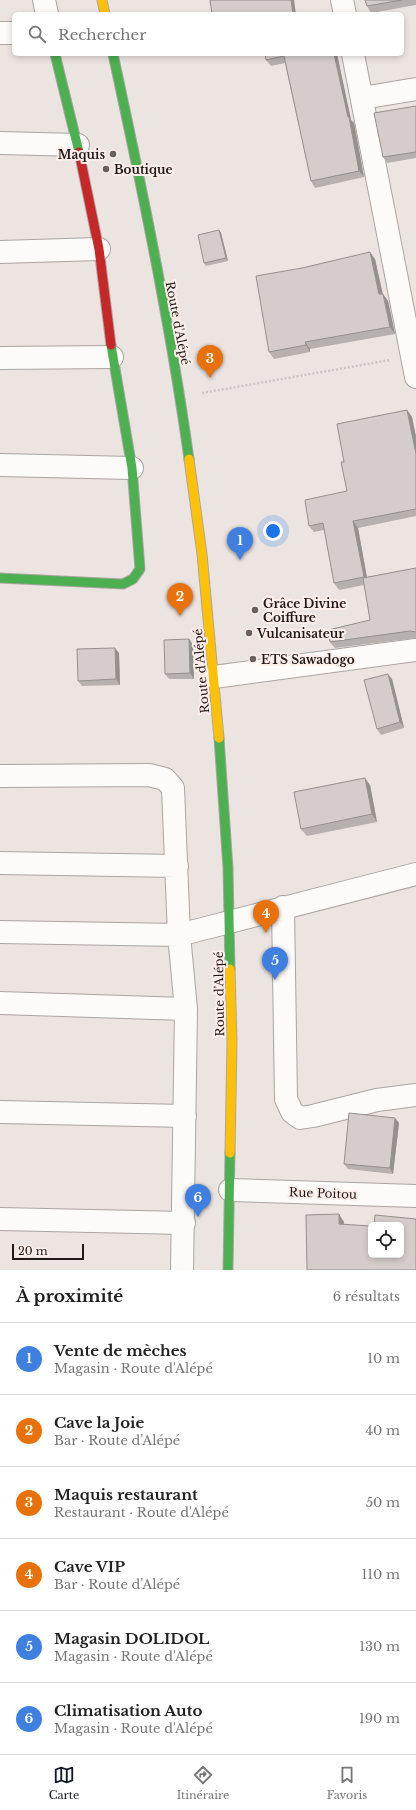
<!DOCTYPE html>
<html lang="fr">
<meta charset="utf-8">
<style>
:root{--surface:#fff;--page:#f6f6f6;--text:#222;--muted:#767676;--line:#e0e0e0;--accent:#111827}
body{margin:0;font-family:"Libre Baskerville",serif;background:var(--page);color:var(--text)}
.controls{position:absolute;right:12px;bottom:12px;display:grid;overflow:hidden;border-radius:6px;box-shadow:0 2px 6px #0003}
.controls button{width:36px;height:36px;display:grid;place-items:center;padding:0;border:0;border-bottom:1px solid var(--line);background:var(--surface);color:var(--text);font:20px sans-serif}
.scale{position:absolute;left:12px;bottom:10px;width:72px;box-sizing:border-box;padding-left:4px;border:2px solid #1f1918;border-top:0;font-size:11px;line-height:14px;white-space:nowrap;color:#1f1918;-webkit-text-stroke:3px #feeee9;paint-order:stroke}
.you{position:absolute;left:273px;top:531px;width:14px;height:14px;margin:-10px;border:3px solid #fff;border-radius:50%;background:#1a73e8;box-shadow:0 0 0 6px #1a73e833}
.badge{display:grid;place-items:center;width:26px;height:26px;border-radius:50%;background:var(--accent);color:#fff;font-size:13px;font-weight:700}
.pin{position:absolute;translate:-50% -33px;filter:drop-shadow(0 1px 2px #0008)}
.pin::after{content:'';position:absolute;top:21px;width:14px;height:12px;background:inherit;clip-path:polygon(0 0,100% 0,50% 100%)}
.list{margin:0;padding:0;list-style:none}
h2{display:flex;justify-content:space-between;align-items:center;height:52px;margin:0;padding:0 16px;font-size:17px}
h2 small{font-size:13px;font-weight:400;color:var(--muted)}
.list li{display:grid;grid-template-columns:26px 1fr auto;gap:12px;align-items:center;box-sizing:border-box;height:72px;padding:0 16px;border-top:1px solid var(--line)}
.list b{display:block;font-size:15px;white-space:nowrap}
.list p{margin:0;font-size:13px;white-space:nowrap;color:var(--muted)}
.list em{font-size:13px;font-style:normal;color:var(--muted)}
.icon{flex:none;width:22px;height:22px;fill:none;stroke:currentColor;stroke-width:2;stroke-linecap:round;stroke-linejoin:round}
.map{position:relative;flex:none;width:416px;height:1270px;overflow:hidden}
.search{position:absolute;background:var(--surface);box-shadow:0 2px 6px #0003;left:12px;right:12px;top:12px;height:44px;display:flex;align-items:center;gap:10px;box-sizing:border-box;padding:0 14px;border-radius:6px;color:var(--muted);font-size:15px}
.sheet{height:484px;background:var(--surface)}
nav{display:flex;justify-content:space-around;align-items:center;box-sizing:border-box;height:56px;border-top:1px solid var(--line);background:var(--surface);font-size:11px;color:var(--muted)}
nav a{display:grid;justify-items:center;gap:2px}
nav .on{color:var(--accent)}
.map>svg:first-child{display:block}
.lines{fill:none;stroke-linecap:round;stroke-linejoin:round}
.street-casing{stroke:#aba5a3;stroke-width:24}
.fast-casing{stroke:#aba5a3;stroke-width:11}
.slow-casing{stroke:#aba5a3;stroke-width:11}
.jam-casing{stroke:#aba5a3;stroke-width:11}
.path{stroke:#c9c7c6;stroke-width:2.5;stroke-dasharray:2 2;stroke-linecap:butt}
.street{stroke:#fcfbfa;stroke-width:22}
.fast{stroke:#4caf50;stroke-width:9}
.slow{stroke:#ffc107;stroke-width:9}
.jam{stroke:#c62828;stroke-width:9}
.wall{fill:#b6b0af}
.shaded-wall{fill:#94908e}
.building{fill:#d4cdcb;stroke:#94908e}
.poi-dot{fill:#67605e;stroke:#feeee9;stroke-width:1.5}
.labels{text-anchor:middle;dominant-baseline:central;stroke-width:4;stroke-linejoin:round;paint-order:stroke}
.poi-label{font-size:12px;font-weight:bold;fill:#1f1918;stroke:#feeee9;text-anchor:start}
.street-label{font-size:12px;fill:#1f1918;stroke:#feeee9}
</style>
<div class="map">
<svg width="416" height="1270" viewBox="0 0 416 1270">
<rect width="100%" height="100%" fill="#ece4e1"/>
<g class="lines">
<defs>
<path id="street" d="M44,0L47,14
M342,0L345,14
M0,33H14
M353,54L416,377
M362,98L416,89
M0,143L78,145
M0,252L99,249
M0,358L112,357
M0,465L132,468
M214,677L416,650
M0,776L149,775L165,779L173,788L179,935L186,1009L182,1270
M0,863L177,866
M283,907L286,1099L292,1112L300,1118L313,1116L377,1100L416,1095
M0,932L179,935L416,874
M0,1003L186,1009
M0,1112L185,1116
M230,1190L416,1196
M0,1219L184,1223"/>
<path id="fast" d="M55,54L79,152
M113,54C142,188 170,323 189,459
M0,578L123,584L133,579L140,569L132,468L111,345
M219,738L228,868L230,969
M228,1270L230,1153"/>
<path id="slow" d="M102,0L105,14
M189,459L202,554L219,738
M230,1153L232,1042L230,969"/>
<path id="jam" d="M79,152L99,249L111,345"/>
</defs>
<use href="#street" class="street-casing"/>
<use href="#fast" class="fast-casing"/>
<use href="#slow" class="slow-casing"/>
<use href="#jam" class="jam-casing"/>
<path class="path" d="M202,393L390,360"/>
<use href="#street" class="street"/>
<use href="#fast" class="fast"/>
<use href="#slow" class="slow"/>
<use href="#jam" class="jam"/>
</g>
<path class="wall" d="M365,0H416V5L371,13L367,6Z
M265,54H337L351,120L354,123L364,177L315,188L311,181L285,63L271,66L266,60Z
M416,106V158L387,163L383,157Z
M219,230L221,233L228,261L206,266L204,263Z
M375,259L383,294L388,301L395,334L310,349V352L274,359L269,352Z
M407,410L412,417L416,437V516L358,528L367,577L416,568V638L335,648L330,642L370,620L364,585L339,590L334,583L324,530L314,532L309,526L347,491L344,462Z
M189,639L193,645L194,679H169L165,674Z
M119,653L120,685L82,686L78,681Z
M392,679L404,728L381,735L377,729Z
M370,785L377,822L307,836L301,829Z
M395,1118L399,1123L393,1174L348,1169L344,1164Z"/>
<path class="shaded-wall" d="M291,0H294L296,14H293Z
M334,54H337L351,120L354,123L364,177L359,171Z
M219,230L221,233L228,261L226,258Z
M370,252L375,259L384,301L379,294Z
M383,294L388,301L395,334L390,327Z
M305,342L310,349V352L306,345Z
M407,410L412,417L416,437V454Z
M353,521L358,528L368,584L364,577Z
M189,639L193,645L194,679L190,673Z
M115,648L119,653L120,685L116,679Z
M388,674L392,679L404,728L400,722Z
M365,778L370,785L377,822L372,814Z
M395,1118L399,1123L393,1174L390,1168Z
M339,1214L344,1222V1231L339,1224Z"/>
<path class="building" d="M210,0H291L293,14H212Z
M365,0H402L367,6Z
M265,54H334L348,117H349L359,171L311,181L284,56L266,60Z
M416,106V152L383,157L374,113Z
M219,230L226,258L204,263L198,235Z
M370,252L379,294H383L390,327L305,342L306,345L269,352L256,276L302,268Z
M407,410L416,454V509L353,521L364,577L334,583L323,523L309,526L305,500L347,491L341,462H344L337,424Z
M416,568V632L410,631L330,642L328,630L370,620L363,578Z
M189,639L190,673L165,674L164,640Z
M115,648L116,679L78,681L77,649Z
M388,674L400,722L377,729L364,680Z
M365,778L372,814L301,829L294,792Z
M349,1113L395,1118L390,1168L344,1164Z
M339,1214V1224L371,1226V1255H401V1225H374L375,1215L416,1219V1270H307L306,1215Z"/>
<g class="poi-dot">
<circle cx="113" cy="154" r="4"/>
<circle cx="106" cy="169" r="4"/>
<circle cx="255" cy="610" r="4"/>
<circle cx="249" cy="633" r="4"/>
<circle cx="253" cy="659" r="4"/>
</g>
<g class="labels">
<g class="poi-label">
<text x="105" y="154" text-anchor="end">Maquis</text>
<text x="114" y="169">Boutique</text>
<text x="263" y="603">Grâce Divine<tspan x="263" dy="14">Coiffure</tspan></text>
<text x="257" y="633">Vulcanisateur</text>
<text x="261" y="659">ETS Sawadogo</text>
</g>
<g class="street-label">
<text transform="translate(178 323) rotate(79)">Route d'Alépé</text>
<text transform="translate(201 671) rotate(-95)">Route d'Alépé</text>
<text transform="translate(219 994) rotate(-91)">Route d'Alépé</text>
<text transform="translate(323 1193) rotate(2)">Rue Poitou</text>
</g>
</g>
</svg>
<div class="controls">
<button><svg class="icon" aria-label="locate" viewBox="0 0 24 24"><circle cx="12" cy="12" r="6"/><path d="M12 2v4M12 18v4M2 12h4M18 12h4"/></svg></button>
</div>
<div class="scale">20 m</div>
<div class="you"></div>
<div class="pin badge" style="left:240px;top:560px;background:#3f7fe0">1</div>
<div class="pin badge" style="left:180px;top:616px;background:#e8710a">2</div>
<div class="pin badge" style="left:210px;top:378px;background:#e8710a">3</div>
<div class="pin badge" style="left:266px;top:933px;background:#e8710a">4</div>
<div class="pin badge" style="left:275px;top:980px;background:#3f7fe0">5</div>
<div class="pin badge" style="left:198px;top:1217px;background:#3f7fe0">6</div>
<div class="search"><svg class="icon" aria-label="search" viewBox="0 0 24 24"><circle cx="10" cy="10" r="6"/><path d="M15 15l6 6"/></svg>Rechercher</div>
</div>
<section class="sheet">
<h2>À proximité<small>6 résultats</small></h2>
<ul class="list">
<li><span class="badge" style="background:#3f7fe0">1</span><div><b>Vente de mèches</b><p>Magasin · Route d'Alépé</p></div><em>10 m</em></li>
<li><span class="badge" style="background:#e8710a">2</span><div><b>Cave la Joie</b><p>Bar · Route d'Alépé</p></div><em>40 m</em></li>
<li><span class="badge" style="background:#e8710a">3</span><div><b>Maquis restaurant</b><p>Restaurant · Route d'Alépé</p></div><em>50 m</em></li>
<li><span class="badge" style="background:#e8710a">4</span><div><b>Cave VIP</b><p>Bar · Route d'Alépé</p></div><em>110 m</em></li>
<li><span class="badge" style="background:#3f7fe0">5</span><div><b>Magasin DOLIDOL</b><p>Magasin · Route d'Alépé</p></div><em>130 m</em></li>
<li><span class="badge" style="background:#3f7fe0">6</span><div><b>Climatisation Auto</b><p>Magasin · Route d'Alépé</p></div><em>190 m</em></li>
</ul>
</section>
<nav>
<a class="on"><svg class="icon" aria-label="map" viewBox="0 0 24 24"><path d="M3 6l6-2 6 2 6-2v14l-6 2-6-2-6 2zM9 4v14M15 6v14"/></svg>Carte</a>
<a><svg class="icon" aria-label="directions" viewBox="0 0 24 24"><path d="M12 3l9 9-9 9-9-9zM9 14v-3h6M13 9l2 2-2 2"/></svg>Itinéraire</a>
<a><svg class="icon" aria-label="saved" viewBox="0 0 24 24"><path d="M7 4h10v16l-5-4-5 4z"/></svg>Favoris</a>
</nav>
